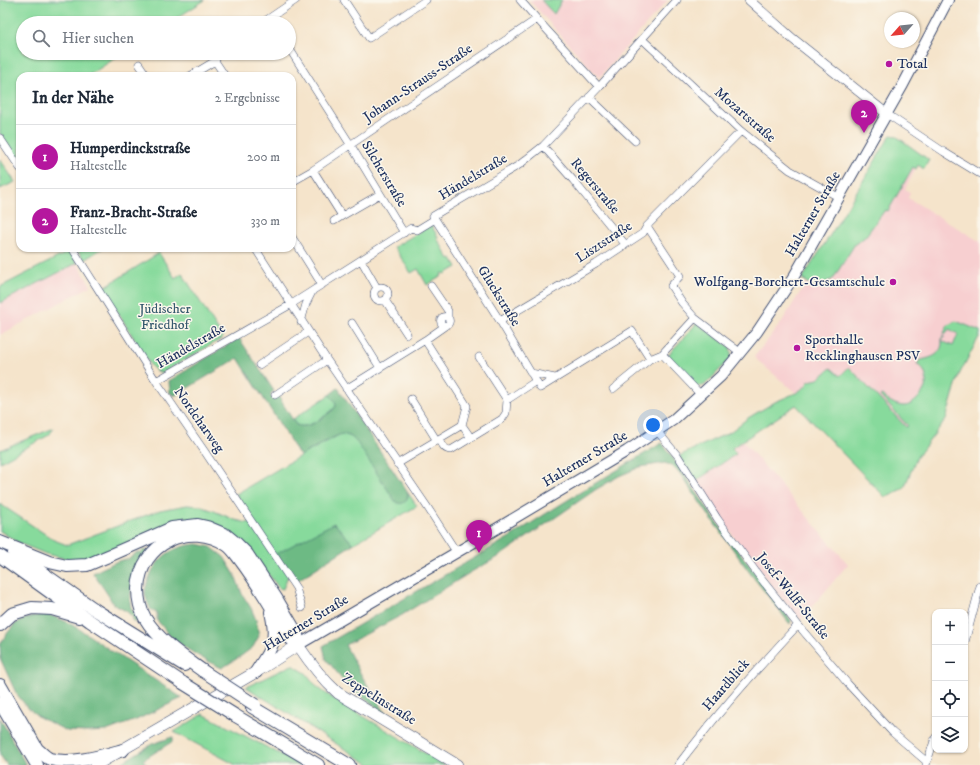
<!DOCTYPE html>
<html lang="de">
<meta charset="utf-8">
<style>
:root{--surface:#fff;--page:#f6f6f7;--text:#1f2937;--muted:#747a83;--line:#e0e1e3;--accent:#b5179e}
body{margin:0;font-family:"IM FELL DW Pica",serif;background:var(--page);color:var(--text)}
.controls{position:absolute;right:12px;bottom:12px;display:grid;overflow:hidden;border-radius:8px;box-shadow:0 1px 3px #0004}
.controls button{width:36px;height:36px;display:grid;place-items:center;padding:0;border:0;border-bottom:1px solid var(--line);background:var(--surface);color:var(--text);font:20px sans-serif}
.compass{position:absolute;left:884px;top:12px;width:36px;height:36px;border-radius:50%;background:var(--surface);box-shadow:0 1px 3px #0004;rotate:243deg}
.you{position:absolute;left:653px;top:425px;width:14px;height:14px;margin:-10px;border:3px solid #fff;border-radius:50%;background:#1a73e8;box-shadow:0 0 0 6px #1a73e833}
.badge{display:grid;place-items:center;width:26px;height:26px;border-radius:50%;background:var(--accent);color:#fff;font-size:13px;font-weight:700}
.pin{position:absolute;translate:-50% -33px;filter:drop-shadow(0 1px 2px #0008)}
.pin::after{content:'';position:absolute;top:21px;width:14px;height:12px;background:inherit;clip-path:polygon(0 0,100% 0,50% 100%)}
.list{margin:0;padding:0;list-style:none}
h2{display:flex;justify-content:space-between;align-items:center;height:52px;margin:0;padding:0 16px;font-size:17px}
h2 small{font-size:13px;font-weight:400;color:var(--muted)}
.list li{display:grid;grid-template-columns:26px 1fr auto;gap:12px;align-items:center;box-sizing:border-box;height:64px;padding:0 16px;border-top:1px solid var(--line)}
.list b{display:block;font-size:15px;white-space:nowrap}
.list p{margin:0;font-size:13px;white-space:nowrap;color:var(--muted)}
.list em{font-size:13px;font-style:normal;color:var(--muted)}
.icon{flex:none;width:22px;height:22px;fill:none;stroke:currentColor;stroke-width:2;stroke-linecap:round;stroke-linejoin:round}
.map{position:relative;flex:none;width:980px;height:765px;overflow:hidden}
.search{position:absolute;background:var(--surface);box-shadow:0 1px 3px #0004;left:16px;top:16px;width:280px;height:44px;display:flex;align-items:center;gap:10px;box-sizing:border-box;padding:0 14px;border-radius:22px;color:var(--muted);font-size:15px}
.panel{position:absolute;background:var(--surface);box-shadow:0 1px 3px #0004;left:16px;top:72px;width:280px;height:180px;border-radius:12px}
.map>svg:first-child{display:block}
.built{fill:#f7cfd0}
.green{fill:#87da9c;stroke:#51847d}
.forest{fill:#6dba84;stroke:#447471}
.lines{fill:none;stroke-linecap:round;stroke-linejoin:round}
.minor-casing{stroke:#3c4a6e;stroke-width:8}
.tertiary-casing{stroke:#3c4a6e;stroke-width:10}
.secondary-casing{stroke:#3c4a6e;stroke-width:12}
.primary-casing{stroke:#3c4a6e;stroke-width:12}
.trunk-casing{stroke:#3c4a6e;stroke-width:14}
.minor{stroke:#fff;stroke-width:7}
.tertiary{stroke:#fff;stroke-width:9}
.secondary{stroke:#fff;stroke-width:10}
.primary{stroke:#fff;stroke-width:11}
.trunk{stroke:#fff;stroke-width:12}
.trunk-bridge-casing{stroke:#3c4a6e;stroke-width:14;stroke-linecap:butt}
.trunk-bridge{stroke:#fff;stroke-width:12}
.poi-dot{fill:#b5179e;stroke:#fbf7ec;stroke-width:1.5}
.labels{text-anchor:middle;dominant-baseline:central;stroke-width:3;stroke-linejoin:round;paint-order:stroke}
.poi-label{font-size:14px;fill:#1b2f5e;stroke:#fbf7ec;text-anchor:start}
.street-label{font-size:14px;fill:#1b2f5e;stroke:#fbf7ec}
.park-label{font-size:14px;fill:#365a6e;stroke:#fbf7ec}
</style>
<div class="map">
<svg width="980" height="765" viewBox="0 0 980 765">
<rect width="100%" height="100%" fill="#fbf7ec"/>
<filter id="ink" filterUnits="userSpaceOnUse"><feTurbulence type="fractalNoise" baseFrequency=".025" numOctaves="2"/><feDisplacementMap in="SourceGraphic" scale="8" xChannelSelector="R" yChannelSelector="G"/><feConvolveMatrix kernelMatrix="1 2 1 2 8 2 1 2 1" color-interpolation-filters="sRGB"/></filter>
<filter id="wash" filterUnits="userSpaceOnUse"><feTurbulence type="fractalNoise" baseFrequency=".012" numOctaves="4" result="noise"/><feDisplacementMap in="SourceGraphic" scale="16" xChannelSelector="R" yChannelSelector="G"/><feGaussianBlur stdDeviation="0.9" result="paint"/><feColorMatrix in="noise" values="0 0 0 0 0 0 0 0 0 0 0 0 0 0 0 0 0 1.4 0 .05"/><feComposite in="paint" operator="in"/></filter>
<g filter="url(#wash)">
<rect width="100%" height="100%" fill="#f5e4cb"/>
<path class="built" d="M529,0H668L599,78Z
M894,142L922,158L905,189L910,193L908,198L979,241L980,240V331L966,325L910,431L799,403L796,393L756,359L754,357L781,323Z
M77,263L91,286L0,335V303Z
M742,440L848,564L801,620L788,606L738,543L696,481L736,454L732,448Z"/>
<path class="green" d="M0,0H205L169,23H23V53H123L88,76H20V163L0,133Z
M541,0H562L554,14Z
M891,135L896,136L929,160L924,169L918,165L916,169L913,167L888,211L885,210L865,237L855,244L833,279L815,287L802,279L834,229L890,136Z
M0,159L15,182L0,189Z
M431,225L438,237L437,238L449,259L452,258L457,267L445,274L443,273L441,274L442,276L427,285L418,269L411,273L394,247Z
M76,248H103L84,260Z
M70,251L77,263L0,303V287Z
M159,253L175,278L182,273L223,338L162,373L155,370L151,366L103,288Z
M956,321L980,331V335L959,375L946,419L917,457L904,488L885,497L796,405L732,448L736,454L696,481L679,456L730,432L748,418L775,402L796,393L805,387L809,381L818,379L831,368L840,376L849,367L906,427L908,426L880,396L882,395C887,400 896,406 904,406C915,406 929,388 926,377C925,371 922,368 917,364L920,360C927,359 939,356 941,348C943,343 941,341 943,335L945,336L942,341L953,346L958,334L949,329L946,334L944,333L948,325Z
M697,323L730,347L731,352V358L706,384L703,386H694L668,355Z
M329,395L335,401L336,406C331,413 313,425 304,426C300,427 296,425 293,422V419Z
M54,428L49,435L0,462V450Z
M341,434L349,436L355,439L408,497V493L417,506L353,544L334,523L289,573L283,589L279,588L251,552L209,525L95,558L71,560L46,554L19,543L0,531V504L54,540L67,545L160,510L187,505L200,506L214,511L235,520L248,523L252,519L236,494L300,456Z
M292,665L306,673L317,687L331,697L445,765H370L246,687Z
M203,714L301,765H236L174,732Z"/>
<path class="forest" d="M239,338L274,391L270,394L274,399L278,396L296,425C310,430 323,417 333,410L336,406L335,401L329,395L338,388L408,493L407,500C403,504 399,505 395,501L358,444C354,439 350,435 343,434C337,434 307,452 300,456L238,358L176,395H173L170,393L169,381Z
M662,443L673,458L716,521L791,620L790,624L750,573L712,520L679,472L672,466L665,463L640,467L619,476L595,490L500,556L471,572L402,615L345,645L363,678L387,715L361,696L344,681L326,659L323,646L510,537C559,504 611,474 662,443Z
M334,523L353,544L295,582L276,554Z
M197,544L211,547L224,557L235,575L242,594L251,608L256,620L259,636L253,647L241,656L222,668C204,660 186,649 171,637C165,632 163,625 157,621V613L151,610C149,605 145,598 145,592C145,589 147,584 148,581C156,557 173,546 197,544Z
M143,550L148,551C142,564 124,595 132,610C134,613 138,615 140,619L137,622H134L132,620L133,617L126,611L113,604C108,593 100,584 93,573C104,568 118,559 129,559L136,553H140Z
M44,614C69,619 92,638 113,652C136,667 159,683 182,698L136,720L106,731L87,732L67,731L39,717L27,707L16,693L1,660L0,645L6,635L15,624L27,618Z
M0,718L26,765H7L0,755Z
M173,737V741L143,760L147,765L135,763L132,765H118L152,744Z"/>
</g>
<g filter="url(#ink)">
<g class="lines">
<defs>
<path id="minor" d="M344,0L369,38L426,0
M537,19L599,87
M262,23L296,0
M642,39L741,131L790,170L840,198
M289,48L350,144L404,233
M215,61L225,76
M139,64L147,76
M190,76L215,61L219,53
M589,97L635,141
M887,114L944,152L980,174
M0,138L20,168
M543,146L573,180L625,244
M313,170L537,19L520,0
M292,182L313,170L342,216L380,194
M435,219L500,321L540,388L632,331L650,359
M435,219L433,216L519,165L543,146L599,87L677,0
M334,221L342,216
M647,226L680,276L671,286L682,303L695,318L741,353
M292,237L322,285
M72,248L156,381L205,452L296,588L302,608
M255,248L327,360L426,505L457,553
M361,260L377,288
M431,286L448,311V318
M374 294a7 7 0 1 1 14 0a7 7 0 1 1-14 0Z
M385,300L407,334
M440.5 321a4.5 4.5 0 1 1 9 0a4.5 4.5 0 1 1-9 0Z
M695,318L662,354L701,395
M500,321L596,264L643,233L647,226L741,131
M301,322L306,304L312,292
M352,323L380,368
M479,357L507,400
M259,365L308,332
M531,373L555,378
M156,381L290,305L411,228L417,230L435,219
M346,389L425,340L445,326
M613,389L650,359L662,354
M275,395L327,360
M411,399L437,441
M462,425L471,438
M657,431L678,456L717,518L759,576L798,625L848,684L892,732L927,762
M439,439C442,444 444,450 451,450L502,419L506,413L507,400L536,381
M397,464L462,425L467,406L425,340
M965,642L980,586
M678,765C715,716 756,670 798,625
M926,765L935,738"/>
<path id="tertiary" d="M749,0L793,39L887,114"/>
<path id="secondary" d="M298,645L476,541L627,451L673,420L721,376L757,332L793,278L903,85L948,0"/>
<path id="primary" d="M96,765L256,672L298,645C310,663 321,678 338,693L457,765"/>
<path id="trunk" d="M0,542L49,562L67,566L87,565L113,554L172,528L198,525L207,527L226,535L237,544L247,554L276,598L297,634L298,645
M14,553L97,611L184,665
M0,556L90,621L183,683
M0,625L12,614L32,608L52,609L79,617
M203,671C182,656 158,640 145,618C140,609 138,599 138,589C140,543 190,520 227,545C233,549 237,556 241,561C259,585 274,612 290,638L296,643
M256,672C272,648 278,641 271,612
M0,685L40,754
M0,703L37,765
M252,707L349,765
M236,716L318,765
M36,748C40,751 45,757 50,759C72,765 101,756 123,750"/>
</defs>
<use href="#minor" class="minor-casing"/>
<use href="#tertiary" class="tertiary-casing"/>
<use href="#secondary" class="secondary-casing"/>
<use href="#primary" class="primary-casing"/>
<use href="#trunk" class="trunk-casing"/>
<use href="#minor" class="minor"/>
<use href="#tertiary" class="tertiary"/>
<use href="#secondary" class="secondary"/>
<use href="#primary" class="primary"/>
<use href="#trunk" class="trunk"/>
<defs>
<path id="trunk-bridge" d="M203,671L255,705
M183,683L236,716"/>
</defs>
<use href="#trunk-bridge" class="trunk-bridge-casing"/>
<use href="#trunk-bridge" class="trunk-bridge"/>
</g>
</g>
<g class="poi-dot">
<circle cx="889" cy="64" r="4"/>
<circle cx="893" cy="282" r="4"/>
<circle cx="797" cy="348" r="4"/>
</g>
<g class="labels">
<g class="poi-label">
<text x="897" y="64">Total</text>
<text x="885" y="282" text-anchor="end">Wolfgang-Borchert-Gesamtschule</text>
<text x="805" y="340">Sporthalle<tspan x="805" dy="16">Recklinghausen PSV</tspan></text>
</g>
<g class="street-label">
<text transform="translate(418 83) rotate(-34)">Johann-Strauss-Straße</text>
<text transform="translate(745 115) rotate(41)">Mozartstraße</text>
<text transform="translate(384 174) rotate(59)">Silcherstraße</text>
<text transform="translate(473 177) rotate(-31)">Händelstraße</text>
<text transform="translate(595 186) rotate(50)">Regerstraße</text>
<text transform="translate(813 214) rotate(-60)">Halterner Straße</text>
<text transform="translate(604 242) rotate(-33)">Lisztstraße</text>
<text transform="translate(499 296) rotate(58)">Gluckstraße</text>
<text transform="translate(191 346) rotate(-30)">Händelstraße</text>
<text transform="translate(199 420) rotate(55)">Nordcharweg</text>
<text transform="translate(585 459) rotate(-31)">Halterner Straße</text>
<text transform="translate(793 596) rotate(51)">Josef-Wulff-Straße</text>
<text transform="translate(306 623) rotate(-31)">Halterner Straße</text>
<text transform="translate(726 685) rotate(-49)">Haardblick</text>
<text transform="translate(379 699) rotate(32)">Zeppelinstraße</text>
</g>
<g class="park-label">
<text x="165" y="309">Jüdischer<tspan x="165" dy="16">Friedhof</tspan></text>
</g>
</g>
</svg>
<div class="controls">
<button>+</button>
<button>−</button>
<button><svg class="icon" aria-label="locate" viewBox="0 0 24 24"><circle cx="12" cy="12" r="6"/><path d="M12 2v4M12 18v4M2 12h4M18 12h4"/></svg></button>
<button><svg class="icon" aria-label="layers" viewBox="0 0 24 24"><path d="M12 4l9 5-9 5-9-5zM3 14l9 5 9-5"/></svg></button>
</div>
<svg class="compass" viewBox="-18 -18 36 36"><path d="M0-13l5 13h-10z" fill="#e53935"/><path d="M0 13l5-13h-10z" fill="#747a83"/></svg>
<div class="you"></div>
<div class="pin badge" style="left:479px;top:553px">1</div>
<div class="pin badge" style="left:864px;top:133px">2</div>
<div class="search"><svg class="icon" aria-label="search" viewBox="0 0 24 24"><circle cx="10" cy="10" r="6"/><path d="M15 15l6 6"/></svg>Hier suchen</div>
<section class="panel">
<h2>In der Nähe<small>2 Ergebnisse</small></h2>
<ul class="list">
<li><span class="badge">1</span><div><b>Humperdinckstraße</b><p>Haltestelle</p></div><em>200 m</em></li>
<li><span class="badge">2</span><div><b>Franz-Bracht-Straße</b><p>Haltestelle</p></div><em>330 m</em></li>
</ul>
</section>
</div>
